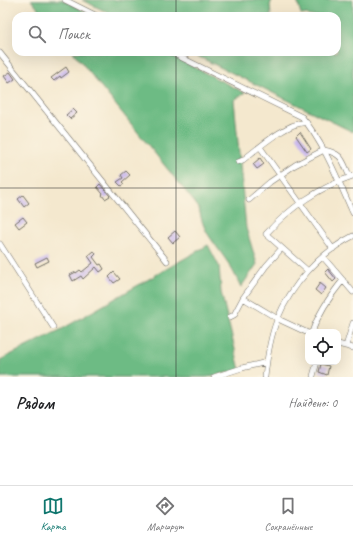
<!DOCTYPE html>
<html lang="ru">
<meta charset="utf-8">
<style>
:root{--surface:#fff;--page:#f6f6f6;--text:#202124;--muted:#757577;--line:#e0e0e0;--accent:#0f766e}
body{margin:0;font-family:Caveat,sans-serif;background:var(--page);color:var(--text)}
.controls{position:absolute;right:12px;bottom:12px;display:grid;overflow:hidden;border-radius:8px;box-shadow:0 4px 16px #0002}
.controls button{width:36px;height:36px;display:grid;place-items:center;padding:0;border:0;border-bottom:1px solid var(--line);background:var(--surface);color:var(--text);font:20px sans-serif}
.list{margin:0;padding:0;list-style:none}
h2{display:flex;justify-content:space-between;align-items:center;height:52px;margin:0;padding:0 16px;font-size:17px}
h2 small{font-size:13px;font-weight:400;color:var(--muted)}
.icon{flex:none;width:22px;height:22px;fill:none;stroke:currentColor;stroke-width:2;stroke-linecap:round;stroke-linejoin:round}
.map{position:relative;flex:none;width:353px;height:377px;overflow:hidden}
.search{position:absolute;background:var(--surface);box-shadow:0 4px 16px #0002;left:12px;right:12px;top:12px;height:44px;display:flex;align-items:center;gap:10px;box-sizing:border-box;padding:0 14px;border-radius:12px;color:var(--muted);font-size:15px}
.sheet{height:108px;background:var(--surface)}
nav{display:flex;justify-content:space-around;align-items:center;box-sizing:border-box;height:56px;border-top:1px solid var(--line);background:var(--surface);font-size:11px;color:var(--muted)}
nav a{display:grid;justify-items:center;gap:2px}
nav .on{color:var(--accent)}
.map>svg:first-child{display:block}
.forest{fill:#6dbb84;stroke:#4c7358}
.building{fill:#cbbaed}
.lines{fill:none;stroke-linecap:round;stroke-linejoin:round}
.minor-casing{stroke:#716d64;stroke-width:6}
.minor{stroke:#fff;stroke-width:5}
.grid{fill:none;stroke:#2b2b2b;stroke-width:1;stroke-opacity:0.55}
</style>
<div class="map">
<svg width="353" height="377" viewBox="0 0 353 377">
<rect width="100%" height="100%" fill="#fcf5e5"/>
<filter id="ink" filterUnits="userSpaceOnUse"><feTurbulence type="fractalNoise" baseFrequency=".025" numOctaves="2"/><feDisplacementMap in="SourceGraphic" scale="8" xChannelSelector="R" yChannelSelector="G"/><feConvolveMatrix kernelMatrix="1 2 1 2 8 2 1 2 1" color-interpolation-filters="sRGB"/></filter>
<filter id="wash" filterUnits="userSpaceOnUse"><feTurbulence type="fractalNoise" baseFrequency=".012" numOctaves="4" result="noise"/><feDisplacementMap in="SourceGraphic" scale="16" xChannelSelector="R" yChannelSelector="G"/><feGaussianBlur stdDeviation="0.9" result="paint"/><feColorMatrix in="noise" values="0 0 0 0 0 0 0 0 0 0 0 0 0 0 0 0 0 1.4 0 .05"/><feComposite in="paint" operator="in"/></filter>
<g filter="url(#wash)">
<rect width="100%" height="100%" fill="#f4e8ce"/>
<path class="forest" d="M31,0H63L94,16H44Z
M82,0H272L270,5L271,16H194L193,14L190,13L166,14L162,16H115Z
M297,0H353V132L189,52H337V16H309L307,14L303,15L301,14Z
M73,52H164L245,93L234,100L246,228L257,264L241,287C236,277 231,266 224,257C211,238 203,232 199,208Z
M208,245L219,266L221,292L240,370L207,377H0V360L62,329Z"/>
<g id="blocks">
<path class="building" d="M66,67L69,72L61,78L60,76L54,81L51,78Z
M10,72L15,79L9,83L4,76Z
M73,109L77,113L70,119L66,115Z
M300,132L311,149L307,152L296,136Z
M260,158L264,164L257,169L253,164Z
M126,171L130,175L122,182L124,184L121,186L117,182L123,178L121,175Z
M100,184L110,196L105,199L102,195L103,194L97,187Z
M23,195L29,203L24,207L18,199Z
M23,217L27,222L19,228L15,223Z
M175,231L180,237L173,243L168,237Z
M94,251L96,254L93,257L99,265L101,264L104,269L100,272L96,267L83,279L81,276L73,281L70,275L76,272V273L80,270L82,272L93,263L88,256Z
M47,257L49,261L37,267L35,263Z
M328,269L336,279L333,282L325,272Z
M114,272L120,279L114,283L109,277Z
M320,283L326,288L321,295L315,290Z
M321,364L329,366L327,375L319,372Z"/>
</g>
</g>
<g filter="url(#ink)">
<use href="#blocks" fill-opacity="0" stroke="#716d64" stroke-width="1"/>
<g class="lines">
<defs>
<path id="minor" d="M65,0L97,16
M170,52L302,117C325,145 338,180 353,213
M0,53L167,261
M260,147L333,249
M238,162L243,160C257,149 290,120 307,123
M249,200L270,182L295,165L324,150C344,154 342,161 350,177
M0,244L53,327
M282,248L266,266L243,298L278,319L308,333
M323,257L353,292
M308,271L266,234C289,208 320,187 353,176
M230,317L234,315L243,298
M312,332C319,312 330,296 343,280
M338,344L353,348
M346,346L353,323
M313,376L317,362
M214,377L242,368L267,362
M265,377C267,358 270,338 277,320C291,285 320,253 353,236"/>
</defs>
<use href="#minor" class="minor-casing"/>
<use href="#minor" class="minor"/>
</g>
</g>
<path class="grid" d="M176,0V16M176,52V377M0,188H353"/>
</svg>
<div class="controls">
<button><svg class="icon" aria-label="locate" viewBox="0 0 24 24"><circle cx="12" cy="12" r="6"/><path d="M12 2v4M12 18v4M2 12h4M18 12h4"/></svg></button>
</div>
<div class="search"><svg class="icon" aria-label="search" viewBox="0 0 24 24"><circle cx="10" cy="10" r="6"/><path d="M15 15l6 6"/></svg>Поиск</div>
</div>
<section class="sheet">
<h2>Рядом<small>Найдено: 0</small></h2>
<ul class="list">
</ul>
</section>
<nav>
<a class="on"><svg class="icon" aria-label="map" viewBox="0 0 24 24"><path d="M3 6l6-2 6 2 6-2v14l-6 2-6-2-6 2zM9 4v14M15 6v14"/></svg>Карта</a>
<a><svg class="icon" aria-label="directions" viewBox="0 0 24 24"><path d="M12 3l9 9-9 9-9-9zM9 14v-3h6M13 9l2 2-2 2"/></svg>Маршрут</a>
<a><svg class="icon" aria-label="saved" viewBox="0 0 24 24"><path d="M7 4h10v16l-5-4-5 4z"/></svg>Сохранённые</a>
</nav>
